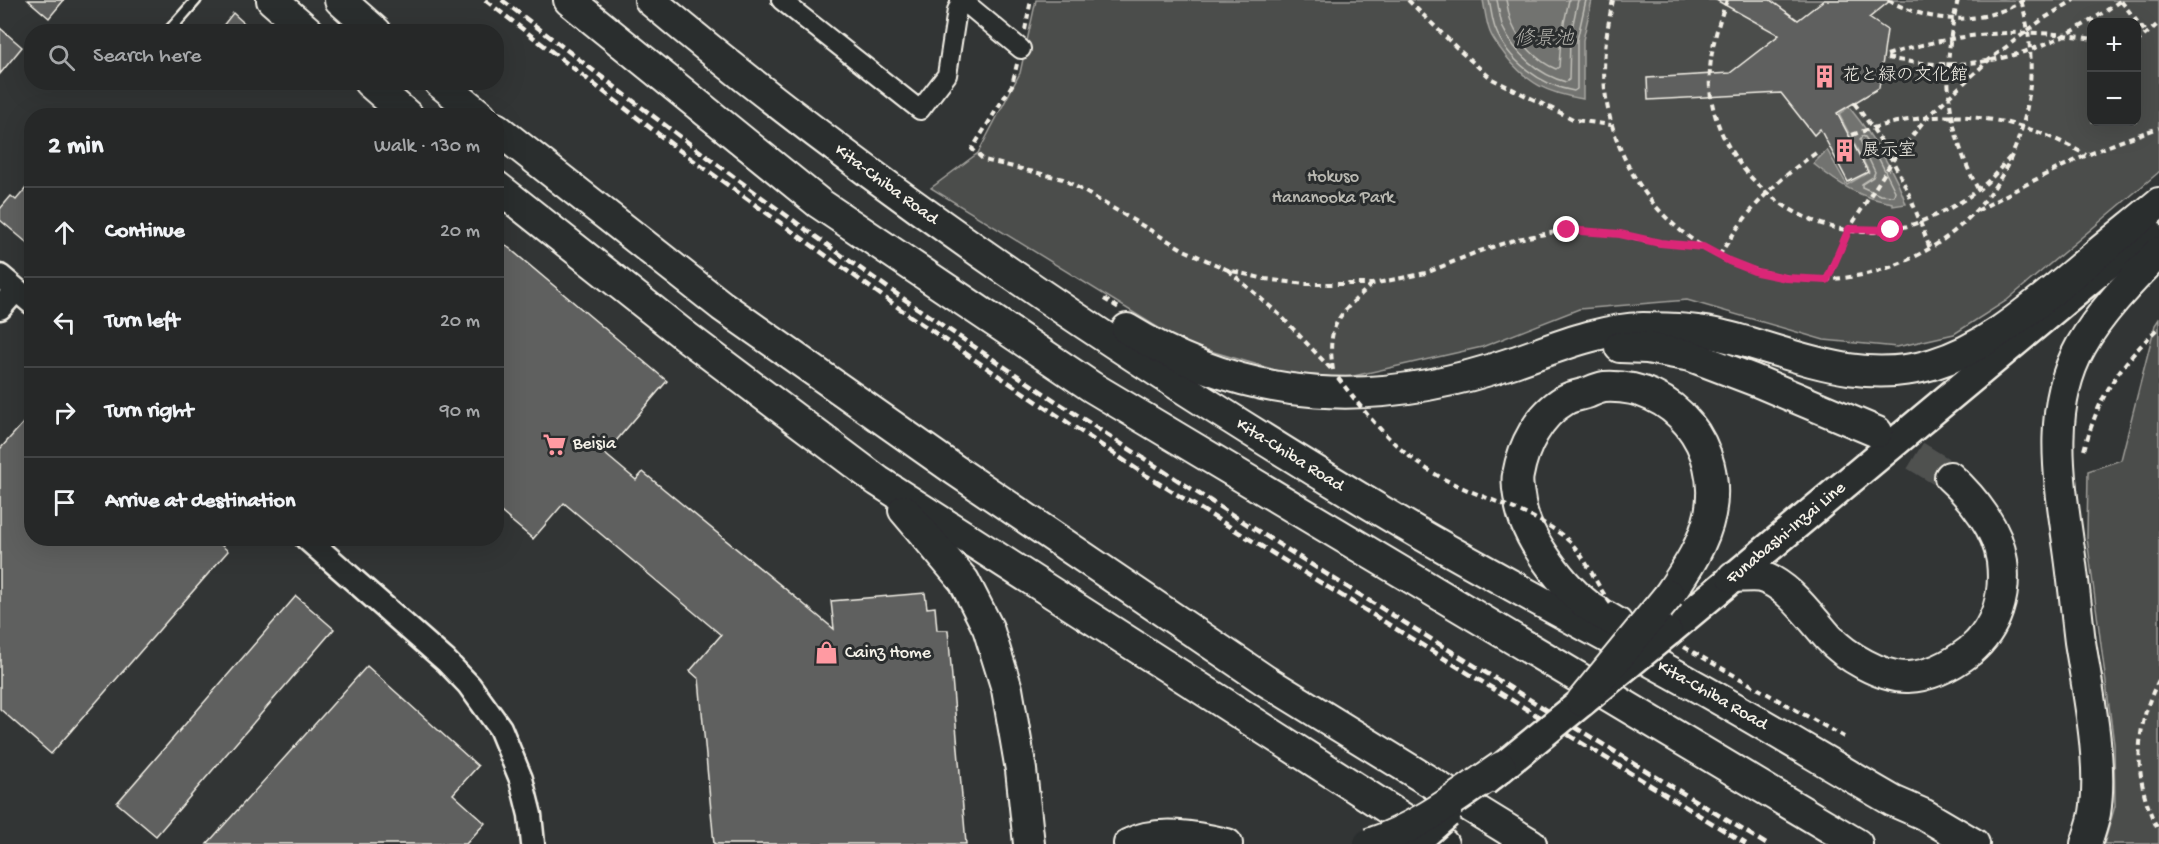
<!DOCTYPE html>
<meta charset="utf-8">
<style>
:root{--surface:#262828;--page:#2e3030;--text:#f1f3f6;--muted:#a4a6a8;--line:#424445}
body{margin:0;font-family:"Gochi Hand","Klee One",sans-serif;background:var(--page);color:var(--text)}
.controls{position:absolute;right:18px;top:18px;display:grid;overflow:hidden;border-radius:12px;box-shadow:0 6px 24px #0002}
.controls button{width:54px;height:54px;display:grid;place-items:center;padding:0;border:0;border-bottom:2px solid var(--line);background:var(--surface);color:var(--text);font:30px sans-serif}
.stop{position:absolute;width:18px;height:18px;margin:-14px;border:4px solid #db2777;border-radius:50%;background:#fff}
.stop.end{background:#db2777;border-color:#fff;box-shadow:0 2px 6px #0008}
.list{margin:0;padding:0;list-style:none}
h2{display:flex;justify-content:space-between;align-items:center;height:78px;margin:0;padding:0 24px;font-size:26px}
h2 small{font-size:20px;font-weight:400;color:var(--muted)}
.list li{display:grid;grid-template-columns:39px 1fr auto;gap:18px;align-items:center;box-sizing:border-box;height:90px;padding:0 24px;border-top:2px solid var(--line)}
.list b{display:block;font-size:22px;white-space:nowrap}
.list em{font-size:20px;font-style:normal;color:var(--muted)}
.icon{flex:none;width:33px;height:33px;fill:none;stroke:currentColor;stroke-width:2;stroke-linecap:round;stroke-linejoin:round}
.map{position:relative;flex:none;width:2159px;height:844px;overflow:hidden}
.search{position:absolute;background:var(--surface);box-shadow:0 6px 24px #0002;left:24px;top:24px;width:480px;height:66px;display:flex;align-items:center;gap:15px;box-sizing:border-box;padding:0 21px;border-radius:24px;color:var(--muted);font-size:22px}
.panel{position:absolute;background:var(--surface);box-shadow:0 6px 24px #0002;left:24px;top:108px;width:480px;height:438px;border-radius:24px}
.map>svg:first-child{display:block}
.green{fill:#4b4d4c;stroke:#a09f9a;stroke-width:1.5;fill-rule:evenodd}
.water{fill:#727370;stroke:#a6a5a0;stroke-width:1.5}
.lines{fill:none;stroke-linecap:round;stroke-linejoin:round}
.shore{stroke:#c0bfb8;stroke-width:1.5}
.building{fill:#5f605f;stroke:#f4f1e8;stroke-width:1.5}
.trunk-tunnel{stroke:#4f5150;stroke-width:30;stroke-dasharray:30 15;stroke-linecap:butt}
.service-casing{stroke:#f4f1e8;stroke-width:14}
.minor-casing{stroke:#f4f1e8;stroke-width:22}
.tertiary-casing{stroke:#f4f1e8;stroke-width:27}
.primary-casing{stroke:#f4f1e8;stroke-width:33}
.trunk-casing{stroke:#f4f1e8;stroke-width:34}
.path{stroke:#f4f1e8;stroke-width:4;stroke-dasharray:6 4.5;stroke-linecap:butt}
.service{stroke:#2a2d2e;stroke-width:9}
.minor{stroke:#2a2d2e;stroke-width:18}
.tertiary{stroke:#2a2d2e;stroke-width:22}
.primary{stroke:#2a2d2e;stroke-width:28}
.trunk{stroke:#2a2d2e;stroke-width:30}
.rail{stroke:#f4f1e8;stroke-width:4.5;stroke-dasharray:9 4.5;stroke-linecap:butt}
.primary-bridge-casing{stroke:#f4f1e8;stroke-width:33;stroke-linecap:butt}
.trunk-bridge-casing{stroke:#f4f1e8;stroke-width:34;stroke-linecap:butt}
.path-bridge{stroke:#f4f1e8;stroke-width:4;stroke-dasharray:6 4.5;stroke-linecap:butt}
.primary-bridge{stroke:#2a2d2e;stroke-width:28}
.trunk-bridge{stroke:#2a2d2e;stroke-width:30}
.route{stroke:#db2777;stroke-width:8}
.labels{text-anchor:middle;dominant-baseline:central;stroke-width:6;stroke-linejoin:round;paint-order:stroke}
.poi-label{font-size:18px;fill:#f4f1e8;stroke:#2a2d2e;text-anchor:start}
.park-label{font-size:18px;fill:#b9b8b1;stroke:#2a2d2e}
.street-label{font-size:18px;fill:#f4f1e8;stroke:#2a2d2e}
.water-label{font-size:20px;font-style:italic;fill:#b3b2ac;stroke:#2a2d2e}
</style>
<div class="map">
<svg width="2159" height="844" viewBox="0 0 2159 844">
<rect width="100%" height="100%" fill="#323535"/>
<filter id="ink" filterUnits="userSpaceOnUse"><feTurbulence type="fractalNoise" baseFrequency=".0167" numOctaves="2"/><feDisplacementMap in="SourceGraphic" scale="12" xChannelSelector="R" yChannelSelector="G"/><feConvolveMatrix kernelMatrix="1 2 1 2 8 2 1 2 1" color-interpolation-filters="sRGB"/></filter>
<g filter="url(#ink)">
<path class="green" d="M1036,0H2159V172L2006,301L1954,334L1897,347L1824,340L1687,300L1579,309L1482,347L1345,378L1282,372L1183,343L931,188L978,153L1020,73ZM2092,22H2136V122H2092Z
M2159,319V844H2104L2115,806L2114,744L2087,538L2088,471L2121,460L2155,325Z"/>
<path class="water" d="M1483,0H1592L1583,40V99C1547,93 1528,84 1505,55C1500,48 1493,40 1490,32C1486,22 1485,10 1483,0Z
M1849,107C1873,137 1894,168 1906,204L1893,206V203C1860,198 1840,185 1815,165L1814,163L1827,150L1847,185L1869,172L1839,114Z"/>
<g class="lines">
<path class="shore" d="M1489,0C1491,9 1492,19 1495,28C1507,60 1541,86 1574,91L1577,89V40L1586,0
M1497,0C1499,9 1500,19 1503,28C1515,54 1539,75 1566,82L1569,80L1570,38L1578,0
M1506,0C1508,8 1509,17 1512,24C1520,43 1538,62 1556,69L1559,67L1561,37L1569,0
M1862,136L1865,137L1875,151L1895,191L1894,196L1880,195L1862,187V184L1873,177L1875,172L1860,140Z"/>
</g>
<path class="building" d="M28,0H64L49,18Z
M1716,0H1770L1798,20L1824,0H1891L1869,18L1887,30L1879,88L1837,113L1868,172L1848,182L1820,129L1814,135L1781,93L1648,100L1647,78L1730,73L1779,35Z
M233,13L254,32H218Z
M0,28L22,47L0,74Z
M32,181V247L0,220V209L11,196L16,200Z
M496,237L667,381L605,454L636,480L643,472L834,629L831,601L925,593L927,608L935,607L937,630H948L966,844H714L699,679L690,671L721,635L564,503L533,539L496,508Z
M32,413V538H213L228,551L51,754L0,709V449Z
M296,596L334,629L156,836L117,803Z
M367,666L478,766L453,794L485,823L466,844H207Z"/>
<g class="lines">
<path class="trunk-tunnel" d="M1877,432L1950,477"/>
<defs>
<path id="service" d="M168,32L196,0"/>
<path id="minor" d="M781,0L920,110L947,75L957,10L962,1L960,0
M962,0L1021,49"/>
<path id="tertiary" d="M0,276L32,303
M0,308L16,290
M306,538L446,661L469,685L500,728L521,779L530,815L533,844"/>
<g id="primary">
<path id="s1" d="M1668,632L2148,231"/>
</g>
<g id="trunk">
<path d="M272,0L309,32"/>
<path d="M340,0L376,32"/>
<path d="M569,0L819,203L1092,387L1857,844"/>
<path id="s2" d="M650,0C880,193 1131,361 1388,515C1488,575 1592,628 1694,685C1761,722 1827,763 1893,801L1923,814L1974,844"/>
<path d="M369,82L408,116"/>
<path d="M439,82L481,116"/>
<path d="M496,128L722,306L955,470L1266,681L1531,844"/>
<path d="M496,186L684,335L878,481L1443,844"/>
<path d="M1127,329C1251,405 1378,409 1514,362C1555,348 1599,329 1643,328C1668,328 1696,329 1720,335C1792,352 1857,387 1933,364C1987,348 2030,309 2073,274C2101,250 2130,227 2159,203"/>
<path d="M1620,347L1647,348L1691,356L1754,380L1877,432"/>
<path d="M904,510L964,581L988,628L1007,689L1021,770L1029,844"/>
<path d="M1733,577C1742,577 1753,575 1761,577C1787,583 1811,618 1828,637C1845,656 1882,678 1908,677C1930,676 1953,664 1970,651C1997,628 2006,595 2002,561C1998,529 1973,498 1950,477"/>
<path d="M1617,623C1609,618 1601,614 1593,609C1564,589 1525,537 1520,502C1519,494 1516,483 1518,475C1523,446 1539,415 1565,400C1571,396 1580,395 1587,393C1592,391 1598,388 1604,387C1675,383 1723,447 1710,514C1704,544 1686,570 1669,595"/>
<path d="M1129,844C1157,829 1197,837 1227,844"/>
<path d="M2086,844C2089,834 2093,824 2095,813C2103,764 2088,692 2080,642C2076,609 2073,575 2068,542C2059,478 2047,406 2081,346C2101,311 2131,281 2159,252"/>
</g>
</defs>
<use href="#service" class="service-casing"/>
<use href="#minor" class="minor-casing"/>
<use href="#tertiary" class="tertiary-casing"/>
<use href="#primary" class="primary-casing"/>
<use href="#trunk" class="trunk-casing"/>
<path class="path" d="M1408,0L1460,51L1492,79L1575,120L1611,125
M1613,0C1604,43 1599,82 1612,125C1650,257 1797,317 1918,255C1959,234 1994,197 2012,155C2034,105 2036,52 2021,0
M1727,0C1716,29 1708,58 1710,89C1718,173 1806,245 1892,230C1922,224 1962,205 1985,184C1994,176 2002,166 2010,157
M1888,0C1931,24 1981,26 2024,0
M1958,0C1941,67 1945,127 1978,189
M2121,1L2147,34
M1025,30L1031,0
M2136,43L2159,23
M1887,55C1951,34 2024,26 2092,39
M1887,58C1976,76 2048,54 2121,0
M1017,64L1012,85L972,149L984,160L1063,179L1184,250L1228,270L1265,279L1305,284H1372L1426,273L1477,252L1517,239L1567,230L1620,234L1660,243L1703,247
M1854,103C1893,153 1909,190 1930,249
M1852,135C1934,105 2011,111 2086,155
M1977,211C2036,178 2095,148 2159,128
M1719,256C1746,212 1773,182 1816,153
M1228,270L1281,316L1331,369
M1827,280L1849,229L1893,160L1927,117L1989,60L2043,19L2074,0
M1104,299L1119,308
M1333,370C1326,324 1339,315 1371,285
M2084,450C2100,393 2117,369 2159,327
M1684,647L1844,737
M2159,680C2133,728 2133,783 2159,831"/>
<use href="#service" class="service"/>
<use href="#minor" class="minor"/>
<use href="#tertiary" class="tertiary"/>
<use href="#primary" class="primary"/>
<use href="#trunk" class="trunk"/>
<path class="rail" d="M485,0L679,150L910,316L1147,476L1746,844
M502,0C639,106 777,212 920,310C1195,498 1482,670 1766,844"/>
<defs>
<path id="primary-bridge" d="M1484,782L1668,632
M1413,844L1447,814"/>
<path id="trunk-bridge" d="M1582,701L1669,595
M1369,844C1418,828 1459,796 1501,767"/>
</defs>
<use href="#primary-bridge" class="primary-bridge-casing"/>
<use href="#trunk-bridge" class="trunk-bridge-casing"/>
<path class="path-bridge" d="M1338,378C1369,418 1400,457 1446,480C1483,499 1529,510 1562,535C1586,553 1593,581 1611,604"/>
<use href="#primary-bridge" class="primary-bridge"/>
<use href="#trunk-bridge" class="trunk-bridge"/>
</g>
</g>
<g class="lines" filter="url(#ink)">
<path class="route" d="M1567,230L1620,234L1660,243L1703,247L1729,261L1757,272L1786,278L1827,280L1849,229L1891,230"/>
</g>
<defs>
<symbol id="building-bare" viewBox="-9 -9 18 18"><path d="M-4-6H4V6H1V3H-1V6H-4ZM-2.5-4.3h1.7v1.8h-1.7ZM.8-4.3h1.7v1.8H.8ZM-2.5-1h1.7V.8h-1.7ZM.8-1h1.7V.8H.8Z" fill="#ff9aa2" stroke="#2a2d2e" stroke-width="2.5" paint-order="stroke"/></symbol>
<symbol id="supermarket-bare" viewBox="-9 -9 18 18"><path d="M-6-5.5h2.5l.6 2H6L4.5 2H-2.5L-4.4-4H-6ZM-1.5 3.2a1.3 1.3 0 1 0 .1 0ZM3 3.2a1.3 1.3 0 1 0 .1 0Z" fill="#ff9aa2" stroke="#2a2d2e" stroke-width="2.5" paint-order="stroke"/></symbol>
<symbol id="shop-bare" viewBox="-9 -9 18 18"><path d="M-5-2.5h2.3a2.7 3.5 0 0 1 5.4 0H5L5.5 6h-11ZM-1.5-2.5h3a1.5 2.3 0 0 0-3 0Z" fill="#ff9aa2" stroke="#2a2d2e" stroke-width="2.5" paint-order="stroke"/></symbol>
</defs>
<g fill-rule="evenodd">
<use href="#building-bare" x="1808" y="60" width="33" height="33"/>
<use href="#building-bare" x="1828" y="134" width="33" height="33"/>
<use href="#supermarket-bare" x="538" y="428" width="33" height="33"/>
<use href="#shop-bare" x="810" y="636" width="33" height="33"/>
</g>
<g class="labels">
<g class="poi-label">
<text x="1842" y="76">花と緑の文化館</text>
<text x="1862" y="151">展示室</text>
<text x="573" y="444">Beisia</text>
<text x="845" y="653">Cainz Home</text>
</g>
<g class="park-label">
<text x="1333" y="177">Hokuso<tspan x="1333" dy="21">Hananooka Park</tspan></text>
</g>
<g class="street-label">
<text stroke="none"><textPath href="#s2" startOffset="300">Kita-Chiba Road</textPath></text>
<text stroke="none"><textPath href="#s2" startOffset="786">Kita-Chiba Road</textPath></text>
<text stroke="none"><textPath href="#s1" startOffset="154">Funabashi-Inzai Line</textPath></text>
<text stroke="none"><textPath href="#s2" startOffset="1272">Kita-Chiba Road</textPath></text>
</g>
<g class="water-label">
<text x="1544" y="40">修景池</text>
</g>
</g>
</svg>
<div class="controls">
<button>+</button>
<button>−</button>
</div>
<div class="stop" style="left:1891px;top:230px"></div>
<div class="stop end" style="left:1567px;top:230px"></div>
<div class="search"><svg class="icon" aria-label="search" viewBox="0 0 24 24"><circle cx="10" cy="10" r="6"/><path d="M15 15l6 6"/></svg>Search here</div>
<section class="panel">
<h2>2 min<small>Walk · 130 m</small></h2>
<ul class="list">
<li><svg class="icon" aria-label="ahead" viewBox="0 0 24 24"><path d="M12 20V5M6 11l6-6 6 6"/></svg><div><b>Continue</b></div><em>20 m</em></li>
<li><svg class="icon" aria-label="left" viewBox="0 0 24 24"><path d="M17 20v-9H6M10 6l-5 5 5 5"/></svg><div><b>Turn left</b></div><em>20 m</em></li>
<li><svg class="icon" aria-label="right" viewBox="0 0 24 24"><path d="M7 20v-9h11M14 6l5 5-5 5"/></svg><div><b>Turn right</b></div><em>90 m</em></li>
<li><svg class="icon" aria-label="arrive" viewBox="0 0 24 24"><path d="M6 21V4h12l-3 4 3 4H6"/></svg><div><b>Arrive at destination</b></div></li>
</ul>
</section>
</div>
